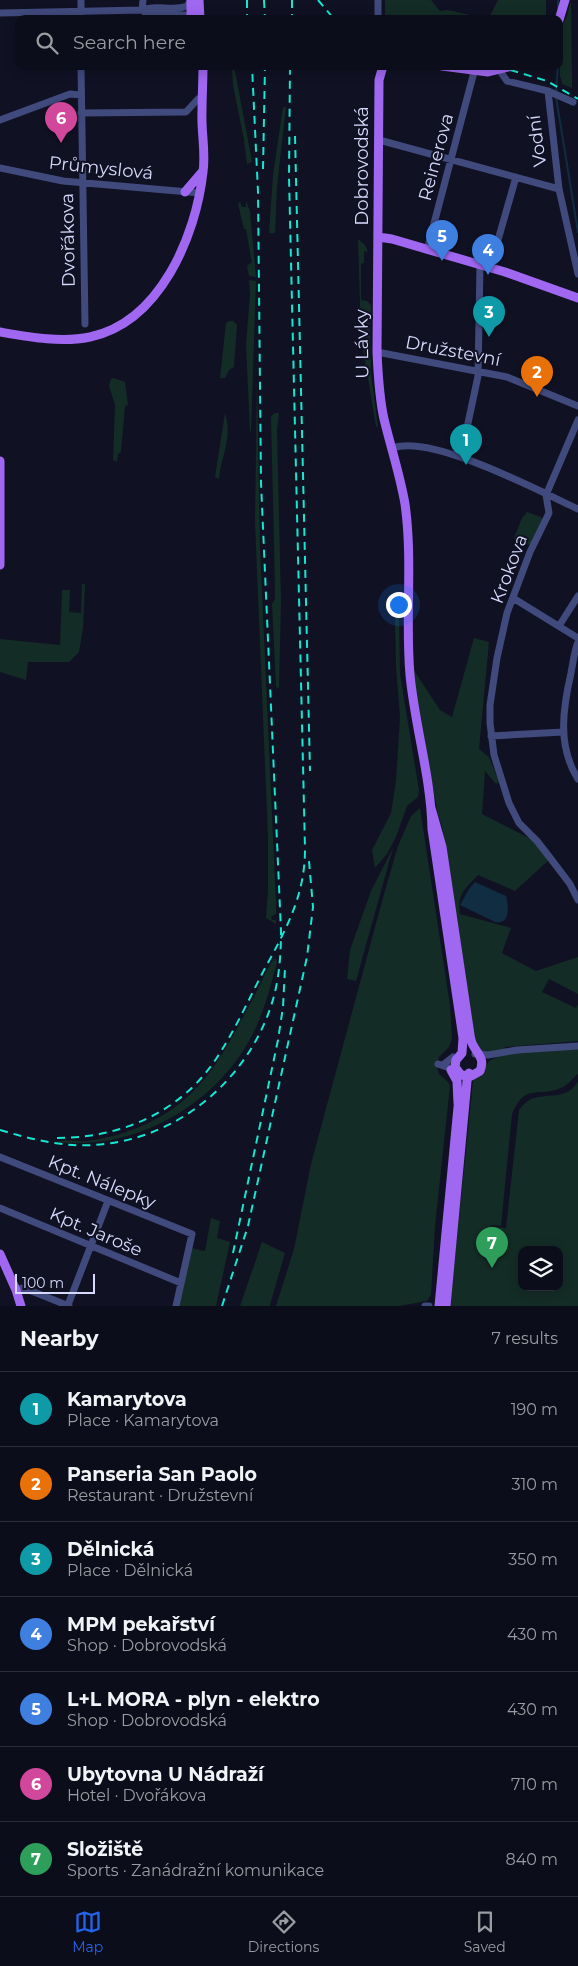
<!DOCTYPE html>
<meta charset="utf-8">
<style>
:root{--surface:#0c0d1a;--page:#151623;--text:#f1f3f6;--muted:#9a9ca2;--line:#2c2d39;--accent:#2563eb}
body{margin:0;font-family:Montserrat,sans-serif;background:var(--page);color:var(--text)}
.controls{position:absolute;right:15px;bottom:15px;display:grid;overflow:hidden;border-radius:10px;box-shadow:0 2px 12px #0003}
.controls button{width:45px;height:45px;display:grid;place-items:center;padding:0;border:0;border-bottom:1px solid var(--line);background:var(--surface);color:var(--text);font:25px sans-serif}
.scale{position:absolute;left:15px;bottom:12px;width:80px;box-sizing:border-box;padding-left:5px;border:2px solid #d6d9fb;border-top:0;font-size:14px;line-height:18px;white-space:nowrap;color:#d6d9fb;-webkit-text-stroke:4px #101123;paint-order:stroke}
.you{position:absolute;left:398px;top:604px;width:18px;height:18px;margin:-12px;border:4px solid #fff;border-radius:50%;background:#1a73e8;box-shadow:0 0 0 8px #1a73e833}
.badge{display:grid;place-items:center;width:32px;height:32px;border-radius:50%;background:var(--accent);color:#fff;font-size:16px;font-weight:700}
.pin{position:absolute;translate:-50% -41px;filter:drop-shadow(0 1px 2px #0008)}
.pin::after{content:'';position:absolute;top:26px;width:18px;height:15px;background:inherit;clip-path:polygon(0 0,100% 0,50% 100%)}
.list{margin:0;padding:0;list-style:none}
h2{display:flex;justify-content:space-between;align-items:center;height:65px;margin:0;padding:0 20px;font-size:21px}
h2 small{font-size:16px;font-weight:400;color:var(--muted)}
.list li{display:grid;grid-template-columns:32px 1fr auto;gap:15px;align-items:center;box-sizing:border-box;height:75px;padding:0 20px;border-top:1px solid var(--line)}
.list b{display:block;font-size:19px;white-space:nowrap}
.list p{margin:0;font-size:16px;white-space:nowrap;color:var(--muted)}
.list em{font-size:16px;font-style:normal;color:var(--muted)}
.icon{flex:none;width:28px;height:28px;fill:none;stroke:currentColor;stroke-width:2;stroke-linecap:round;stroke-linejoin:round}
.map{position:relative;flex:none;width:578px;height:1306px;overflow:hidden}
.search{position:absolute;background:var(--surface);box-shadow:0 2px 12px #0003;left:15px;right:15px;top:15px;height:55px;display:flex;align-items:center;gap:12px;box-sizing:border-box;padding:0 18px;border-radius:10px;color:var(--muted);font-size:19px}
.sheet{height:590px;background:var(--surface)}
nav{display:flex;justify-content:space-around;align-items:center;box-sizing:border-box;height:70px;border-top:1px solid var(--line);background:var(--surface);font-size:14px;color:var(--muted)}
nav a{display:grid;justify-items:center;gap:2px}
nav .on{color:var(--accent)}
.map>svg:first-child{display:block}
.green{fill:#142c26;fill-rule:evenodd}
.water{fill:#102d42}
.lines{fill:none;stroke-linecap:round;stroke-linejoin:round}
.stream{stroke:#102d42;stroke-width:2}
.minor{stroke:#404a7d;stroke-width:7}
.major{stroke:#a067f1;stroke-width:9}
.rail{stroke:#15e8d0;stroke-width:2;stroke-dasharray:8 6;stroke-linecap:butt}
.labels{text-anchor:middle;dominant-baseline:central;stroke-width:4;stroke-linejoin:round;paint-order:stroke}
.street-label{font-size:18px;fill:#d6d9fb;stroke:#101123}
</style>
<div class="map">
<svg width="578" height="1306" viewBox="0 0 578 1306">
<rect width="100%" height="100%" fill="#101123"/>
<path class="green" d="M385,0H431L440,11L448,10L488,19H385Z
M498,0H546V19H492L491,14Z
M571,0L572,78V88L562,84L561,78L560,77V30L567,16Z
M232,66H234L251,156L252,162L247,164L244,140L233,85Z
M283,107H286L277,187L275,233H269L273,175Z
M246,201L250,211L256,277L249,276L247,266L252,262L251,258L246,229H244L238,204L240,202L242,207H246Z
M358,239L365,245L368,252L364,251V263L361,264V300L367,301L371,305V315H367V322L370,323L371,374L378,427L376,426L361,337Z
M249,280L256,281L251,431H250L246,345L250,294Z
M229,321H233L237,325L234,367L229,370L225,378H220L226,323Z
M257,376L260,548L276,903V914L271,917L272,920H276V924L266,918L268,889V838L255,522Z
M113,378L125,382L128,405L125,406L121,452L118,454L117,462L113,460L115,405L109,386L111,379Z
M225,413C233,439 221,455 219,479L215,477Z
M275,413H279L277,430L281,601L279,688L276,687L272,604L275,599V587L271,416Z
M527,512L541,517L543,520L531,544L528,545L515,540L514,538L522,518Z
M82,584H85L83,628L79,652L69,662H28L26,680L0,672V639L60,645L62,590H70L69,612L81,613Z
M399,614L400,674L419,790L418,797L407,806L396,837L387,854L375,868L372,850L391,813L396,781L400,717L396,666L395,617Z
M474,638L489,642L479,749L489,757L499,782L496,784L485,771L482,814L535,841L549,860L515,891L478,875C465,889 457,894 460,914L511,928L502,953L536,971L578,957V994L549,979L542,992L576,1008L578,1004V1041L504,1047L508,1050L483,1053L475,1044L442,827L438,815L417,702L413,669L440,710L452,717Z
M420,808L450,1005L452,1039L449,1047L439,1057L437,1067L439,1074L448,1082L450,1086L435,1226L431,1295L427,1301L399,1306H276L294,1249L311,1164L384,894L398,846L411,816Z
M393,848L356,981L347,979L350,950L371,891Z
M275,958L277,962C270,989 263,1016 249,1041C212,1107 133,1151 57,1142C64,1138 77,1142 86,1141C107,1139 129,1132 148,1123C207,1096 228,1044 257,991C263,980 267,967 275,958Z
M578,1048V1074C573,1078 569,1084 563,1087C539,1099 526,1081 512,1114L501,1226L492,1225L491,1226L506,1228L519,1110C534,1089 551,1101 569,1091C573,1089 575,1085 578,1082V1306H450L473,1081C477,1076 487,1063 491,1060C509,1049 556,1050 578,1048ZM522,1250H559V1287H522Z
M211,1218L220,1221L217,1238L230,1242L216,1306H178L191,1248L205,1251Z
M262,1242L285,1253L270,1305V1306H240Z"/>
<path class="water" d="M475,882L506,896C509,907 510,925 495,922L460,905L469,889Z"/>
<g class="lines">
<path class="stream" d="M558,9V0
M556,92L558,66
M556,97L578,232"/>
<path class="minor" d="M81,0V19
M378,0V19
M142,10L147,14L191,15L195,13
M142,10L143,0
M0,13L142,10C156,4 173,12 187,6L191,0
M81,66L85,324
M500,71L507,81L548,91L573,102
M548,91L559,189L578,274
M81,113L186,112L198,99
M0,120L70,94L81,95
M379,140L559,189
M0,168L63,181L200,193
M427,250L474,72
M490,268L516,177
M377,352L507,377L578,406
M578,420L546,495L549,513L530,552L507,613L497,658L490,705V723L494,755L509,803L519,823L537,841L551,859L570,884L578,900
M393,448C432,434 539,491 578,509
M461,456L478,376L480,266
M513,598L578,638
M559,626L578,596
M578,642C574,652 573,663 571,673C563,708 557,746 578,779
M491,736L563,732
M475,1054L488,1055L517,1050L578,1046
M438,1064L455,1070
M444,1064L453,1057
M0,1157L192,1234L176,1306
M0,1208L181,1283
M16,1290L22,1288L29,1290L69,1306
M68,1305L108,1201
M425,1306H429"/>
<path class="major" d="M199,0L200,19
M191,19V0
M559,20L565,0
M383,66L379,80L377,352C378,374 379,397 384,419C391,448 400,475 405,504C413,561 405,618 410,675C415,727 431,777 432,829L463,1038L462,1053L456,1060L455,1067L461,1075L471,1076L480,1071C485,1058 478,1055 473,1045C470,1040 470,1034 469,1028L442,847L431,808
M442,66L488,72L512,66
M185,192L203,171
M378,237L392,239L505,272L578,298
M0,332C29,337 61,343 90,337C160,322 196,236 203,172C206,152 201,132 202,112C202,96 203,82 203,66
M0,461V565
M451,1070L457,1081L458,1103
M0,1254L16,1290L21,1306
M439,1306L459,1097
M446,1306L467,1081L469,1073"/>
<path class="rail" d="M247,0V19
M264,0L265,19
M292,0V19
M318,0L334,19
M497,66L547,81L578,99
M295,136L310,771
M263,169L265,66
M0,1130C31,1139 61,1147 93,1145C175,1141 246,1082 271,1006C279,982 281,956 281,931L261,483L258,192L252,66
M57,1138C120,1138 180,1113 216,1059C234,1032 248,1001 263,972C285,931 305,897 305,849L289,177L290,66
M233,1253L278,1040L283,1007L285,968
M222,1306L248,1226L307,957L313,907L309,861"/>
</g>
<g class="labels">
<g class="street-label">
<text transform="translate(537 141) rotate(-97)">Vodní</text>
<text transform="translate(436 157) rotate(-75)">Reinerova</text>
<text transform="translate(362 166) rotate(-90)">Dobrovodská</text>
<text transform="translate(101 168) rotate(6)">Průmyslová</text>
<text transform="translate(68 240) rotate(-91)">Dvořákova</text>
<text transform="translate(362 344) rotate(-91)">U Lávky</text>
<text transform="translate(453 351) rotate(11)">Družstevní</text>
<text transform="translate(509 569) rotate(-69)">Krokova</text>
<text transform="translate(102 1182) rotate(22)">Kpt. Nálepky</text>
<text transform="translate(96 1232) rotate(23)">Kpt. Jaroše</text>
</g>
</g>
</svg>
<div class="controls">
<button><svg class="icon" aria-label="layers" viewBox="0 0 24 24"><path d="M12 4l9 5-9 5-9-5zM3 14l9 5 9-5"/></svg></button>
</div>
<div class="scale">100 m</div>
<div class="you"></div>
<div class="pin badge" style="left:466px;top:465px;background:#0f9aa8">1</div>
<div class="pin badge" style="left:537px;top:397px;background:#e8710a">2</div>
<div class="pin badge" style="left:489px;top:337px;background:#0f9aa8">3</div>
<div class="pin badge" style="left:488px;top:275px;background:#3f7fe0">4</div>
<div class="pin badge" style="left:442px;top:261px;background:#3f7fe0">5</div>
<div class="pin badge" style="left:61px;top:143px;background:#d1479c">6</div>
<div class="pin badge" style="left:492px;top:1268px;background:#2e9e5b">7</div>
<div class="search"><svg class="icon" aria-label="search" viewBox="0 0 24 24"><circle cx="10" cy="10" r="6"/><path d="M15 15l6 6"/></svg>Search here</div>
</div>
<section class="sheet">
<h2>Nearby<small>7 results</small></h2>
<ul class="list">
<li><span class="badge" style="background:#0f9aa8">1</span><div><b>Kamarytova</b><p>Place · Kamarytova</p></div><em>190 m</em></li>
<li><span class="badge" style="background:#e8710a">2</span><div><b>Panseria San Paolo</b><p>Restaurant · Družstevní</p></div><em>310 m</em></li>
<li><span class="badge" style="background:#0f9aa8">3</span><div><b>Dělnická</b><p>Place · Dělnická</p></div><em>350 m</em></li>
<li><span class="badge" style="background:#3f7fe0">4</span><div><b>MPM pekařství</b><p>Shop · Dobrovodská</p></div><em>430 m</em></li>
<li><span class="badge" style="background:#3f7fe0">5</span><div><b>L+L MORA - plyn - elektro</b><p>Shop · Dobrovodská</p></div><em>430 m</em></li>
<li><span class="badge" style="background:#d1479c">6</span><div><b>Ubytovna U Nádraží</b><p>Hotel · Dvořákova</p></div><em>710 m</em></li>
<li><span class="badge" style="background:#2e9e5b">7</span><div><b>Složiště</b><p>Sports · Zanádražní komunikace</p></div><em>840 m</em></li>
</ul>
</section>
<nav>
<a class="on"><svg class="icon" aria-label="map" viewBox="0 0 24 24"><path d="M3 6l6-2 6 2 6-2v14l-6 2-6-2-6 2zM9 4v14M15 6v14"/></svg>Map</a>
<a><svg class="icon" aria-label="directions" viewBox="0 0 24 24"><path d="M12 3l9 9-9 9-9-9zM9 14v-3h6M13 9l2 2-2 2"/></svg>Directions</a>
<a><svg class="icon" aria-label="saved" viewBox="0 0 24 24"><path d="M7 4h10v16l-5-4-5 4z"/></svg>Saved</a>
</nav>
